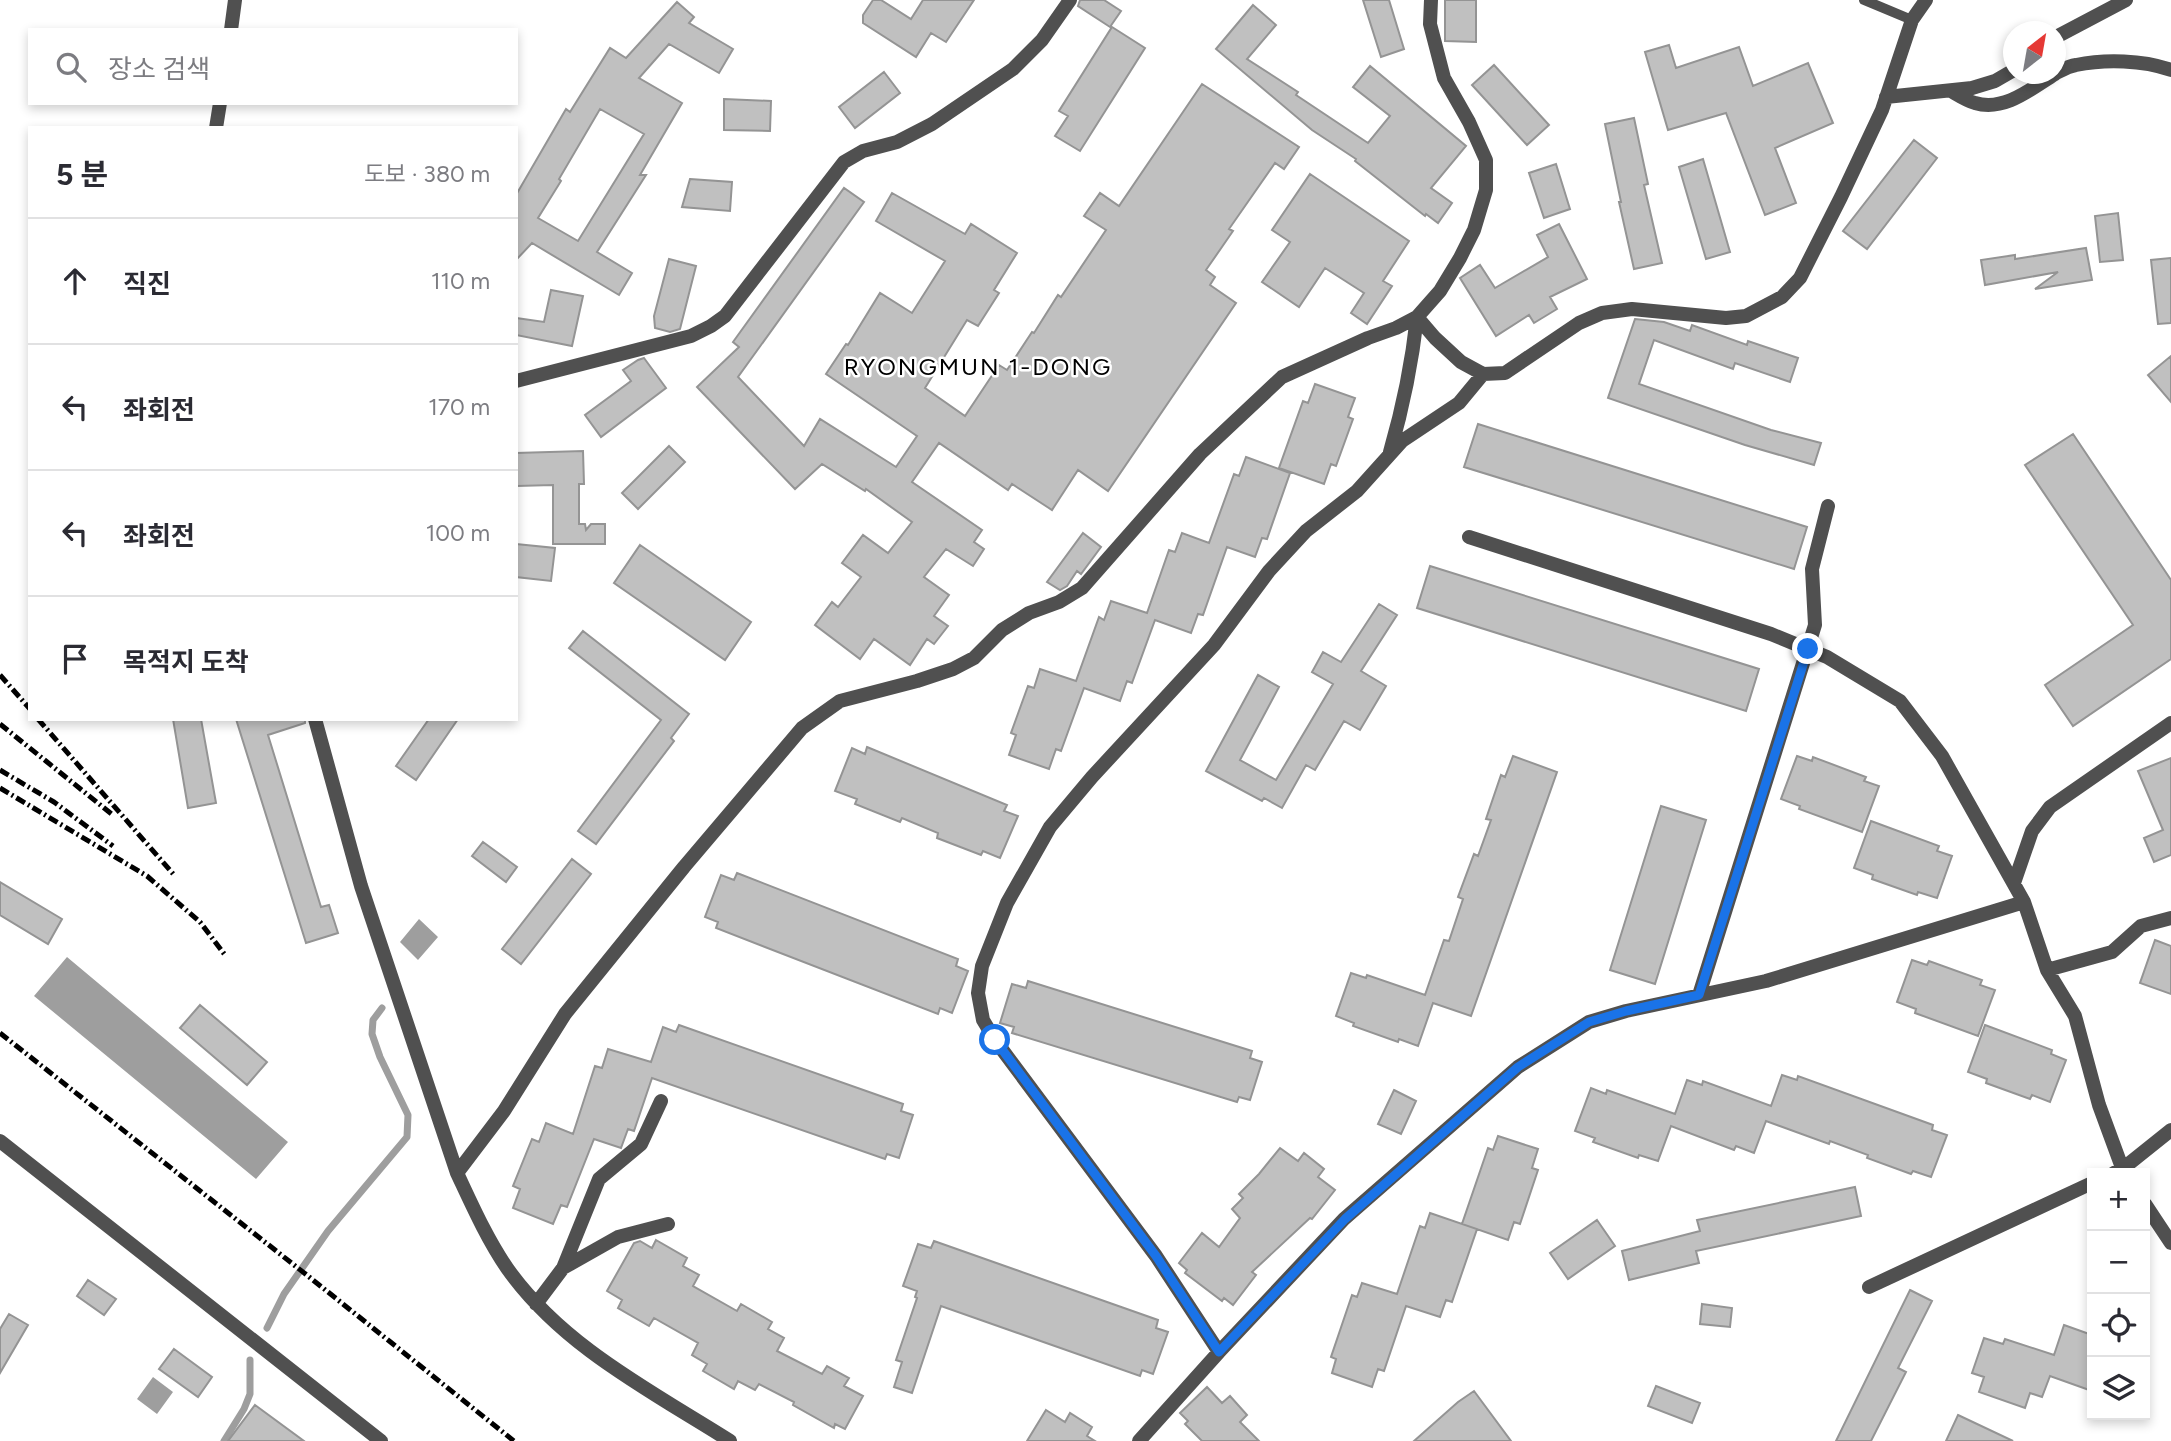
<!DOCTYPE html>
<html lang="ko">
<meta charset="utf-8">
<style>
:root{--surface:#fff;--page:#f7f7f7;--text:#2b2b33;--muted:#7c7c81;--line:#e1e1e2}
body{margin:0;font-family:Figtree,"Noto Sans KR",sans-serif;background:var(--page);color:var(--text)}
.controls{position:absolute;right:21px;bottom:21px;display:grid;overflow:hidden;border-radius:0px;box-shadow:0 4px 10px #0003}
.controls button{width:63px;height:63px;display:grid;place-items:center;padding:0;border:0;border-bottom:2px solid var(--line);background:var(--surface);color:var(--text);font:35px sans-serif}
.compass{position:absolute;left:2003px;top:21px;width:63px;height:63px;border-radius:50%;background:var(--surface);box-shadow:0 4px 10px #0003;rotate:31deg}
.stop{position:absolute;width:21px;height:21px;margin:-16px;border:5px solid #1a73e8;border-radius:50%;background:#fff}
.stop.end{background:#1a73e8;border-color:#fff;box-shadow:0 2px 7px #0008}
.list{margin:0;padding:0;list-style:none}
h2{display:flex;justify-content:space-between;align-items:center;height:91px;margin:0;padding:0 28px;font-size:30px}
h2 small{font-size:23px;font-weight:400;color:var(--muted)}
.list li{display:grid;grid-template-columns:46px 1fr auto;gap:21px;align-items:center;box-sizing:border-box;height:126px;padding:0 28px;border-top:2px solid var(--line)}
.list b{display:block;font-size:26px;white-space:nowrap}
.list em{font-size:23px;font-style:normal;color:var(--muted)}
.icon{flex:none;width:38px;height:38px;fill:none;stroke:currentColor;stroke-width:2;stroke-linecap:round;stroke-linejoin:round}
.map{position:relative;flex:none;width:2171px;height:1441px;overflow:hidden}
.search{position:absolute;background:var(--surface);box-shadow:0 4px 10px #0003;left:28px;top:28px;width:490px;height:77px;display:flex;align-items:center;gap:18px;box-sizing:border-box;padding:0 24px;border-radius:0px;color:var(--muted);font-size:26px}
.panel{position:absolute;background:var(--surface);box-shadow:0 4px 10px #0003;left:28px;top:126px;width:490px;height:595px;border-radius:0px}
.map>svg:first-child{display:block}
.water{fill:#9e9e9e}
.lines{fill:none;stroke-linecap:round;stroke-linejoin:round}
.stream{stroke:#9e9e9e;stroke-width:7}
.building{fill:#c0c0c0;stroke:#949494;stroke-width:2;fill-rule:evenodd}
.lane{stroke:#505050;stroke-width:10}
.street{stroke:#505050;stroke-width:14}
.rail{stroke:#000;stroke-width:5;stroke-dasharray:10 3.5 2 3.5;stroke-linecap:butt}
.route{stroke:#1a73e8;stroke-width:9}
.labels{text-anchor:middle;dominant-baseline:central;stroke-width:5;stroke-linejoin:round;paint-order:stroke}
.quarter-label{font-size:24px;letter-spacing:2px;fill:#000;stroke:#fff}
</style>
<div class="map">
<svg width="2171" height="1441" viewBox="0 0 2171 1441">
<rect width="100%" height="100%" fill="#fff"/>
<path class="water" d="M419,919L438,937L418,960L400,942Z
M67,957L288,1142L256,1179L34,996Z
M153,1377L173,1392L157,1414L137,1399Z"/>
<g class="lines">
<path class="stream" d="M267,1328L284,1294L328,1231L407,1137L408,1115L380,1057L372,1034L373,1020L382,1008
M224,1441L244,1409L250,1394V1360"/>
</g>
<path class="building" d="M873,0H881L911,19L923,0H974L946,42L931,33L916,57L863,23V15Z
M1080,0H1104L1121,11L1110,27L1078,6Z
M1363,0H1389L1404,49L1381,57Z
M1445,0H1476V42L1445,41Z
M677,2L694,17L689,23L733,49L719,73L669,44L639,78L682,103L640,175H646L597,252L632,273L619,295L532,243L516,260V195L566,109L570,112L610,48L626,58ZM600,109L644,134L578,241L538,218L561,181L559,179Z
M1253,5L1276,25L1247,59L1298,92L1296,95L1368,143L1390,116L1353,87L1370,66L1466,146L1431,188L1452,203L1438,223L1426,214L1425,216L1355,161L1356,159L1312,130L1216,49Z
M1112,27L1145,48L1080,151L1055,136L1068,116L1059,111Z
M1669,45L1676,68L1739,47L1753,86L1808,63L1833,123L1775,148L1796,203L1765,215L1726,113L1668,130L1645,52Z
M1494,65L1549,125L1527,145L1472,85Z
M884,72L900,93L855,128L839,107Z
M1202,84L1299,147L1284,169L1275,163L1229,229L1233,231L1206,270L1215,277L1210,285L1236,303L1108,491L1078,470L1052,510L1012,484L1008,490L939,443L912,482L982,530L974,542L984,549L973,566L946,549L924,577L949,595L934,616L948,626L934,644L927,639L910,665L874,639L860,659L815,625L832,602L838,607L861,577L842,563L863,535L888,553L912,522L866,489L865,491L822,464L795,489L697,387L739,347L733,342L844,188L864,202L738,377L804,446L820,419L896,467L917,436L826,374L846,344L848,345L880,293L912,313L945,261L876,221L892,193L965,234L971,224L1017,253L994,290L999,293L978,326L967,320L925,388L965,416L999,365L1007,370L1032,332L1034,333L1058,295L1061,297L1106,230L1084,216L1100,193L1119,206Z
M724,99L771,101L770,131L724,130Z
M1634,118L1648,184L1644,185L1662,263L1634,269L1619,202H1621L1605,124Z
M1914,140L1937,158L1867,249L1843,231Z
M1703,159L1730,252L1706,259L1679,167Z
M1556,164L1570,209L1544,218L1529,173Z
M1310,174L1409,241L1383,281L1392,286L1367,324L1351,313L1364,293L1325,268L1299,307L1262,282L1290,242L1272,230Z
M690,179L732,182L730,211L682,207Z
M2118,213L2123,260L2100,262L2095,216Z
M1559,224L1587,279L1550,297L1557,309L1534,323L1529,315L1496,336L1460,278L1480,265L1495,288L1548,257L1537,235Z
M2086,248L2092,280L2035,289L2058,272L1985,285L1981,260L2015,255V259Z
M2171,258V323L2158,324L2151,260Z
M669,259L696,266L680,329L670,332L655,328L654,316Z
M551,290L583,296L572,346L516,335V318L544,322Z
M1635,319L1664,322L1690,331L1692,325L1747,345L1748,341L1798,358L1790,382L1735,363L1733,369L1654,340L1639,384L1771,430L1821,443L1814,465L1745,445L1608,398Z
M2171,356V402L2148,375Z
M644,358L666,388L601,437L585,415L631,381L623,370L638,360Z
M1315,384L1355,398L1348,417L1353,419L1336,466L1331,464L1324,484L1279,468L1303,401L1308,403Z
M1478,424L1807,527L1794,569L1464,467Z
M2073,434L2171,580V659L2073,726L2045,685L2133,625L2025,465Z
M669,446L685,462L638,509L622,493Z
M583,451L584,484H579V524H585L586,530L591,524H605V544H553V485L517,486L516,453Z
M1246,457L1290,473L1267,539L1262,538L1255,557L1227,547L1203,615L1198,614L1191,633L1155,620L1132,683L1127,681L1120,701L1084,688L1061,751L1056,749L1049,769L1009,755L1016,735L1011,733L1028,686L1034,688L1040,669L1076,681L1099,617L1104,620L1111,601L1147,613L1169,550L1175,552L1182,533L1209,543L1234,474L1239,476Z
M1083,533L1101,547L1081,574L1077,571L1067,586L1060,590L1047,582Z
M516,544L555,548L551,581L516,577Z
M640,545L751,622L725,660L614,583Z
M1430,566L1759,669L1746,711L1417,608Z
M1379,604L1397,615L1361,671L1386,686L1360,730L1344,721L1315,770L1306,765L1282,808L1264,798L1262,801L1206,771L1258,675L1279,687L1240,760L1276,780L1333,684L1312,672L1323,652L1341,662Z
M583,631L689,714L671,738L674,741L596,844L578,831L661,720L569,648Z
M173,719H201L216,803L188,808Z
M236,719H305V723L268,735L321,907L329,905L338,933L306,943Z
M429,719H458L416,780L396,766Z
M867,747L1007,805L1004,811L1018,816L1000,858L983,851L981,855L937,838L938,833L902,818L900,822L855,804L857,799L835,791L852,748L865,754Z
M1513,756L1557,772L1471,1016L1433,1003L1418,1046L1399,1039L1398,1042L1353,1026L1354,1023L1336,1016L1351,973L1366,978L1367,975L1425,995L1444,940L1449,941L1463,899L1458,897L1474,854L1478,856L1491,820L1486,819L1501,775L1505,777Z
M1797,756L1812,761L1813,757L1866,777L1864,781L1879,786L1862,832L1799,809L1800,806L1781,799Z
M2171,758V855L2154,862L2144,838L2163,830L2138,771Z
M1661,806L1706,820L1655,984L1610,970Z
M1871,821L1939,846L1937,851L1952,856L1937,898L1918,892L1917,895L1872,879L1873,875L1854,868Z
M483,842L517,867L506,882L472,856Z
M572,859L591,874L521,964L502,949Z
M737,873L958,959L956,966L968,971L952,1013L940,1008L938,1014L716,928L718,922L705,917L721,875L734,880Z
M0,882L62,919L48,944L0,915Z
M2155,940L2171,946V994L2140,983Z
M1912,960L1927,965L1929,961L1982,980L1980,985L1995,990L1978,1036L1915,1013L1916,1009L1897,1002Z
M1028,981L1252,1051L1250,1058L1262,1062L1250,1100L1239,1097L1237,1102L1012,1033L1014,1027L1000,1023L1012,984L1026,988Z
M200,1005L267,1062L247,1085L180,1028Z
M679,1025L903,1104L901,1111L913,1115L899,1158L887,1154L885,1159L652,1078L634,1131L628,1129L621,1148L594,1139L567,1207L561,1205L553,1224L513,1208L520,1189L513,1186L532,1139L539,1142L546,1123L573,1134L595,1066L602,1068L608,1049L651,1062L663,1027L676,1032Z
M1985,1025L2052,1050L2051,1054L2066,1060L2050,1102L2032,1095L2030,1099L1986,1083L1987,1079L1968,1072Z
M1782,1075L1797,1080L1798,1076L1933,1125L1932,1130L1947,1135L1931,1177L1913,1171L1911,1174L1867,1158L1868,1155L1830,1141L1829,1144L1766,1121L1754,1153L1736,1146L1734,1150L1671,1126L1658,1161L1639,1155L1638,1158L1593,1142L1595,1138L1575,1131L1591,1088L1606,1094L1607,1090L1675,1114L1687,1080L1702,1085L1703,1081L1771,1106Z
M1394,1090L1416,1101L1401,1134L1378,1124Z
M1498,1136L1538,1149L1532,1168L1538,1170L1520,1224L1514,1222L1508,1240L1462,1224L1488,1148L1493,1150Z
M1280,1148L1298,1161L1304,1153L1324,1169L1318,1177L1335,1190L1312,1219L1310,1218L1252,1272L1256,1275L1233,1305L1224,1298L1222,1301L1185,1273L1187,1270L1179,1263L1202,1233L1219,1247L1240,1218L1232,1209L1243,1198L1239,1194L1259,1174Z
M1855,1187L1861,1216L1696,1251L1699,1263L1629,1280L1622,1251L1700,1231L1697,1220Z
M1430,1213L1477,1229L1452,1302L1446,1300L1440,1317L1406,1306L1384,1371L1378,1369L1372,1387L1332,1373L1336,1359L1331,1357L1352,1295L1357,1297L1362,1283L1397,1294L1420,1226L1425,1228Z
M1597,1220L1615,1246L1568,1279L1550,1253Z
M656,1240L687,1258L683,1266L699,1275L693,1286L737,1311L741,1304L772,1322L768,1329L784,1338L777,1351L822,1374L827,1366L849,1378L844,1386L863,1396L845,1429L835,1424L834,1428L793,1405L794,1402L759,1384L755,1390L738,1381L734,1389L703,1371L707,1364L692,1355L698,1343L654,1318L649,1326L618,1308L622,1300L607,1291L634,1243L640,1241L652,1248Z
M934,1241L1158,1320L1156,1328L1168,1332L1153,1374L1142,1370L1140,1376L941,1306L912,1393L894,1387L902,1362L896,1360L917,1298L915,1297L917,1291L903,1286L918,1244L931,1248Z
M88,1280L116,1299L104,1315L77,1296Z
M1910,1290L1932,1301L1898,1368L1906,1372L1871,1441H1836Z
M1702,1304L1732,1308L1730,1327L1700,1324Z
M9,1314L28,1325L0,1373V1329Z
M2064,1325L2092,1335V1391L2050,1376L2042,1397L2030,1393L2025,1408L1979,1392L1984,1377L1972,1373L1984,1338L2003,1344L2005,1339L2054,1355Z
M174,1349L212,1377L198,1397L159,1369Z
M1656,1386L1700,1403L1692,1423L1648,1406Z
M1207,1387L1222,1403L1230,1396L1247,1415L1240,1422L1259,1441H1202L1185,1424L1188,1421L1180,1413Z
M1474,1391L1511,1441H1414L1458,1402Z
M255,1405L304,1441H228Z
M1046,1410L1065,1422L1070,1413L1092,1427L1087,1436L1095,1441H1027Z
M1958,1415L2013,1441H1946Z"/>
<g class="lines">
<path class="lane" d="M1864,0L1912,20"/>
<path class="street" d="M231,30L235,0
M2056,37L2126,0
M2056,73C2062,70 2069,66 2076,65C2105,59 2143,60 2171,70
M1951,91C1958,95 1967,101 1975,103C2005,112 2032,88 2055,74
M1886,97L1972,88L1995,81L2014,70
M216,128L220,103
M1417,317L1435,338L1461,362L1483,374L1505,373L1579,323L1602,313L1632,309L1726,318L1746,316L1782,297L1800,278L1841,197L1882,110L1912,20L1926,0
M516,381L691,336L711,326L725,316L844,162L863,151L897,142L932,124L1013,69L1042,40L1070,0
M1390,452C1403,407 1412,363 1417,317
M1469,537L1771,634L1827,657L1900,701L1942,756L2024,902L2047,970L2075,1016L2099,1105L2124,1173
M315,719L361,886L457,1173C472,1205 487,1239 507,1268C562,1346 651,1391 730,1441
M2014,883L2032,831L2050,807L2171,723
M2047,970L2112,952L2141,926L2171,918
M1699,995L1815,625L1812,569L1828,506
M0,1141L381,1441
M457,1173L504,1111L565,1014L684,867L802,728L840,701L917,681L953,669L974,658L1002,630L1029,613L1059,602L1082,588L1200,454L1282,377L1368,338L1396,328L1417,317L1440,291L1460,258L1474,230L1486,190V160L1469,122L1444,78L1430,24L1431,0
M2114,1173L2121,1170L2171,1130
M2145,1204L2171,1243
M563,1268L618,1237L668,1224
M1869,1287L2092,1183
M536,1304L563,1268L599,1179L641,1144L661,1101
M1219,1352L1156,1256L995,1040L983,1020L978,993L982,966L1007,903L1050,827L1092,777L1214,645L1269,571L1306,531L1357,491L1402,441L1459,403L1483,374
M1139,1441L1219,1352L1344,1219L1518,1067L1589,1022L1626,1011L1766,981L2024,902"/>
<path class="rail" d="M0,675L30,709
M38,719L175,876
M0,724L114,816
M0,770L54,802L113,846
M0,788L147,876L200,922L225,955
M0,1033L308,1276L514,1441"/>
</g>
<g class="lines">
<path class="route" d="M995,1040L1156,1256L1219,1352L1345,1219L1518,1067L1589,1022L1626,1011L1699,995L1808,649"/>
</g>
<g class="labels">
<g class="quarter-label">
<text x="978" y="366">RYONGMUN 1-DONG</text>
</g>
</g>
</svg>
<div class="controls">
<button>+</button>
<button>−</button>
<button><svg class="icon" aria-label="locate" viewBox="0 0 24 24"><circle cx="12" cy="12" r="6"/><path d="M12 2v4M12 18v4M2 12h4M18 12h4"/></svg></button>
<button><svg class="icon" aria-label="layers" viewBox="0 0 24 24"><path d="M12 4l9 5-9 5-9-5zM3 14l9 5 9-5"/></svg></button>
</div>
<svg class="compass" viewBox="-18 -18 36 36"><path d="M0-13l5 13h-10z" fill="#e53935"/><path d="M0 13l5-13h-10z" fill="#7c7c81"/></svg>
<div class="stop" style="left:995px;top:1040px"></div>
<div class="stop end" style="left:1808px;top:649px"></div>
<div class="search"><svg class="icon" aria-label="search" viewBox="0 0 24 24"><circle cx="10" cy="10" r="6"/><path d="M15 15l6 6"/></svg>장소 검색</div>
<section class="panel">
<h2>5 분<small>도보 · 380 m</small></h2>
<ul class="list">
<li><svg class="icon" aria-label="ahead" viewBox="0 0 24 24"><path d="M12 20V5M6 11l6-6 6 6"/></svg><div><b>직진</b></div><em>110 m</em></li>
<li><svg class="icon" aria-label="left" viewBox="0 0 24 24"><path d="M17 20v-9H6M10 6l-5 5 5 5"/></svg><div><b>좌회전</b></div><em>170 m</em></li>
<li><svg class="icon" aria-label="left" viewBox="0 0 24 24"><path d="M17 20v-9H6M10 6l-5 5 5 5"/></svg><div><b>좌회전</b></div><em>100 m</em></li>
<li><svg class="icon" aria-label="arrive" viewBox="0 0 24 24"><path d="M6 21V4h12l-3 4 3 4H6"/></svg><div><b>목적지 도착</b></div></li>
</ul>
</section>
</div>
